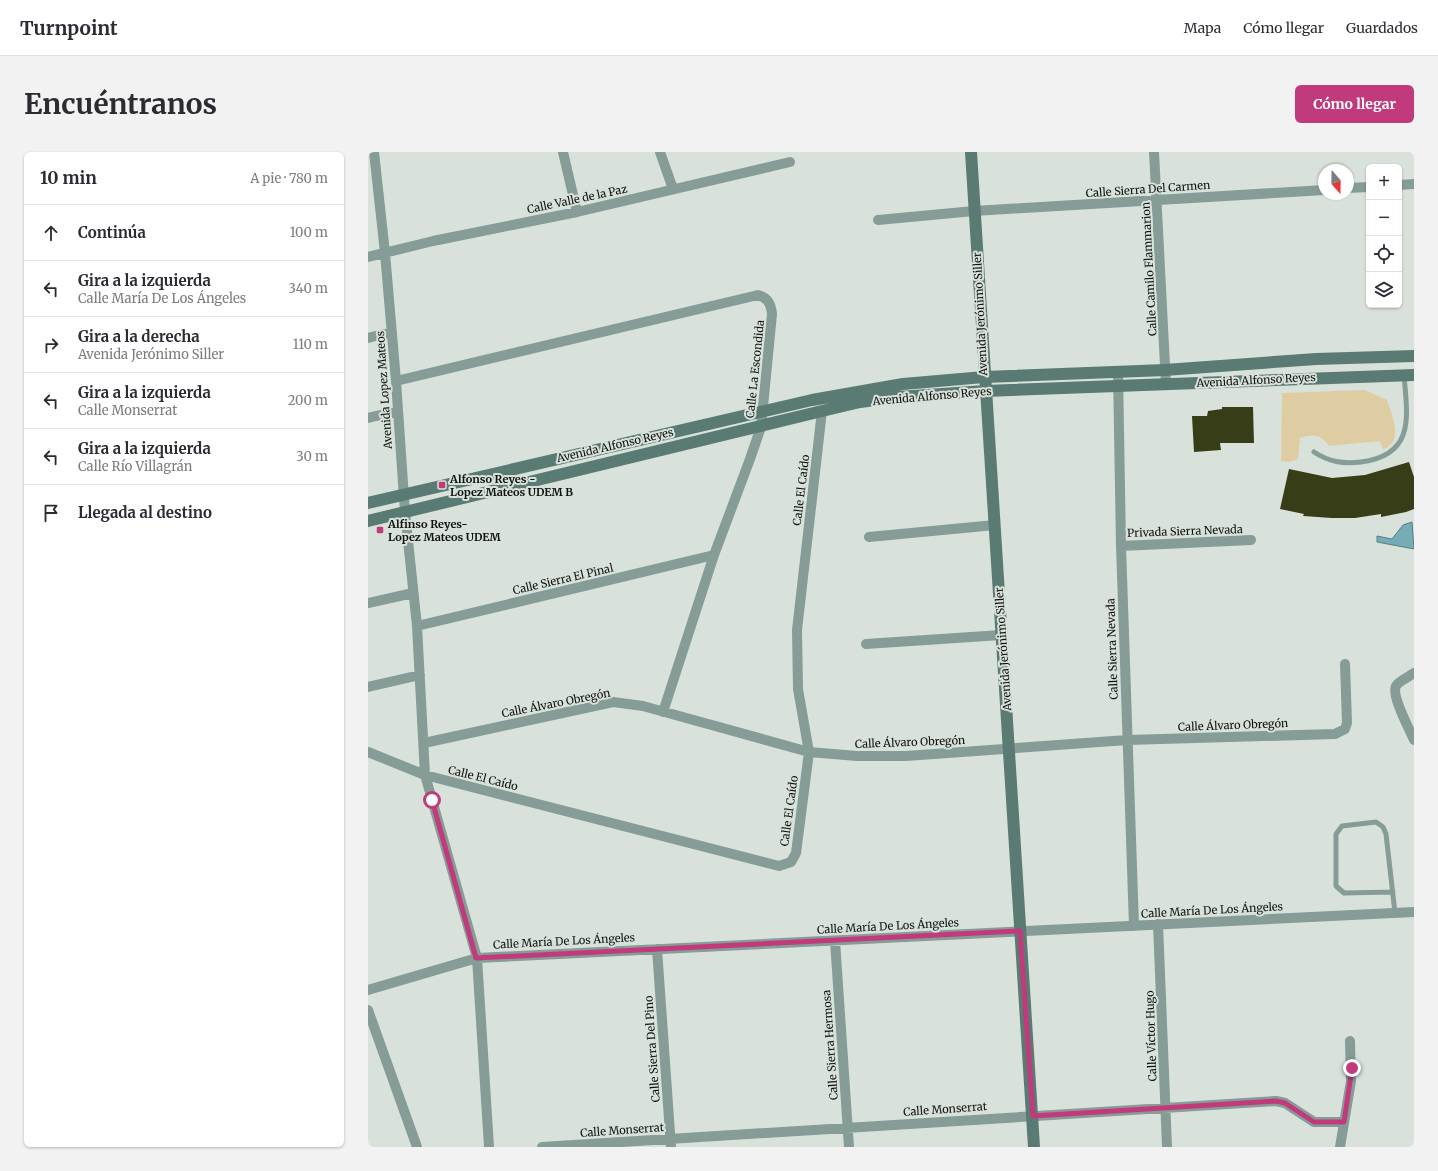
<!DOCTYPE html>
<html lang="es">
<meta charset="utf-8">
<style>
:root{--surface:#fff;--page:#f2f2f3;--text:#2b2b33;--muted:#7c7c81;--line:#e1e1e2;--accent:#c13a7c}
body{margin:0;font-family:Merriweather,serif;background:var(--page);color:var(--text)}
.controls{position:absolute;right:12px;top:12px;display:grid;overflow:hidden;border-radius:6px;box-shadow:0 1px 3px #0004}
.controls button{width:36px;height:36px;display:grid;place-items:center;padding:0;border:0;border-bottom:1px solid var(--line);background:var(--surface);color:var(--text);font:20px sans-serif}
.compass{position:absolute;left:950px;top:12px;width:36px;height:36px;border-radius:50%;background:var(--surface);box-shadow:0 1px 3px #0004;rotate:160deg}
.stop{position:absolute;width:12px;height:12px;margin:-9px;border:3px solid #c13a7c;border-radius:50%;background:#fff}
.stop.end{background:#c13a7c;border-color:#fff;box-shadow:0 1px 4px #0008}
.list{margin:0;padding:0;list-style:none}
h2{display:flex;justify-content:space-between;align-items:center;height:52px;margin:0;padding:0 16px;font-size:17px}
h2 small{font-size:13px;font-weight:400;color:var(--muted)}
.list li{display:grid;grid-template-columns:26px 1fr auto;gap:12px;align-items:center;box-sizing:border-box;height:56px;padding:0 16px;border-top:1px solid var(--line)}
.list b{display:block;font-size:15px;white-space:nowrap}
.list p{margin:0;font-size:13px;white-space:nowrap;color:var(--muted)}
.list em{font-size:13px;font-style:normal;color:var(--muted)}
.icon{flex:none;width:22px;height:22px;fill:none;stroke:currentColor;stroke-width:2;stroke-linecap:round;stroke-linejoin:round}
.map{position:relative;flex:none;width:1046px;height:995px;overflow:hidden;border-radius:6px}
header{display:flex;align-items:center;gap:24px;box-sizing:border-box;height:56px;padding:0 20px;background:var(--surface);border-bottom:1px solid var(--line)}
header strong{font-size:19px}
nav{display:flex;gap:22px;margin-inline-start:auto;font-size:14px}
.intro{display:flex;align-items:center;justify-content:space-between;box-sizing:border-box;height:96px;padding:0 24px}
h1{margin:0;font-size:28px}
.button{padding:10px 18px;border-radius:6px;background:var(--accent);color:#fff;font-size:14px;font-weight:700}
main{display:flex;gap:24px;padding:0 24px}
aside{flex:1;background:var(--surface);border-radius:6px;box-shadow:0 1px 3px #0004}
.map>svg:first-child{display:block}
.green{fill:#decca3}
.water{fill:#76acb6;stroke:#577e84}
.building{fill:#363d17}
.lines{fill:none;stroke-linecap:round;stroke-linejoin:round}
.lane{stroke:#869c97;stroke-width:5}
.street{stroke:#869c97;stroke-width:10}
.secondary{stroke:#5a7b74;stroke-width:12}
.route{stroke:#c13a7c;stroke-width:5}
.poi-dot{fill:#c13a7c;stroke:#d9e2da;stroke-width:1.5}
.labels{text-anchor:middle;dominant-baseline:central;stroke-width:4;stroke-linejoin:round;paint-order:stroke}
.street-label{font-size:11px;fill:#0f120f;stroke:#d9e2da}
.poi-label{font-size:11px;font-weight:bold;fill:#0f120f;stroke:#d9e2da;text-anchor:start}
</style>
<header>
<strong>Turnpoint</strong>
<nav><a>Mapa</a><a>Cómo llegar</a><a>Guardados</a></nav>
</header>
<div class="intro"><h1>Encuéntranos</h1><a class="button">Cómo llegar</a></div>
<main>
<aside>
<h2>10 min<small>A pie · 780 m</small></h2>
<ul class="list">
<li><svg class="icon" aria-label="ahead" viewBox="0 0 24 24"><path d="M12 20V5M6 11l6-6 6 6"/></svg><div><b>Continúa</b></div><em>100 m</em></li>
<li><svg class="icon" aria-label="left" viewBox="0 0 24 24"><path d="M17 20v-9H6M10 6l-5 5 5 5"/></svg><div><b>Gira a la izquierda</b><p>Calle María De Los Ángeles</p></div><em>340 m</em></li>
<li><svg class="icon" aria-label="right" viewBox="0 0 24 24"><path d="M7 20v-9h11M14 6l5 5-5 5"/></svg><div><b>Gira a la derecha</b><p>Avenida Jerónimo Siller</p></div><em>110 m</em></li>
<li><svg class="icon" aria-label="left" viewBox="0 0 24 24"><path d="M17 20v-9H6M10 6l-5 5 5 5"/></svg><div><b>Gira a la izquierda</b><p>Calle Monserrat</p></div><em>200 m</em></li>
<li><svg class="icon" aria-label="left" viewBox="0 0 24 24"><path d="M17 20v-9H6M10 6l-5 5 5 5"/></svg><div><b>Gira a la izquierda</b><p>Calle Río Villagrán</p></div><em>30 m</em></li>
<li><svg class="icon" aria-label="arrive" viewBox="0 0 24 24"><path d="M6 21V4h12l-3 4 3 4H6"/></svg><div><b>Llegada al destino</b></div></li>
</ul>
</aside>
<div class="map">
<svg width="1046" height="995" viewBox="0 0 1046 995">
<rect width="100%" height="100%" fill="#d9e2da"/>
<path class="green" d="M997,238L1019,248C1023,259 1031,279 1025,290C1023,293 1018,296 1015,298L1012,289L961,294C952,282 945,282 932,286L930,307L921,310L913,309L914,241Z"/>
<path class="water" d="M1044,370L1046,397L1009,390V384L1024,387L1035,373Z"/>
<path class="building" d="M854,255H885L886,291H852L853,298L826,300L824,264H839L840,259L854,257Z
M1041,310L1046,325V357L1038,360L1013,365V362L987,366H964L935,364L936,362L912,357L921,317L964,326L997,323Z"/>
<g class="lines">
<path class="lane" d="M946,300C961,310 975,312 993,310C1046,303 1040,267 1036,224
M1025,740L976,741L968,734V682L974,674L1008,670L1015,675L1018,682L1027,761"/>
<path class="street" d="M6,0L17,101L28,229L37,360L49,474L57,623L109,806L121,995
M195,0L209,60
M292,0L305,37
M786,0L798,233
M1031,33L1046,32
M980,36L1001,35
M510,68L606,59L956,38
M0,105L65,89L209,60L422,10
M0,186L24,180
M750,220L753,394L766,774
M28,229L390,143C400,146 403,152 404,162L393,275L382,307L346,403L295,560
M0,266L30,259
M501,385L627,373
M753,394L883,388
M0,451L45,441
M49,474L346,403
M498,492L633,483
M1046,521C1041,525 1031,529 1028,534C1023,544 1042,578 1046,588
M0,535L52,523
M56,591L245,550L275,554L441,600L489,604H538L759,588L967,582L977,577L979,571L977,512
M0,600L57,623L411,714L423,710L428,701L441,600L430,537L429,478L454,259
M790,772L799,995
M467,789L481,995
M289,797L303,995
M0,838L109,806L1046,760
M0,858L49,995
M174,995L908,949L917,951L946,970H976
M972,995L983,929L982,889"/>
<path class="secondary" d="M603,0L666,995
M0,351L444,248L535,232L616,225L797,218L948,207L1046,204
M0,369L454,259L492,250L531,245L617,239L1046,223"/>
</g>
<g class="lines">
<path class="route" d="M64,648L108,806L652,779L665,964L908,949L917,951L946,970H976L984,916"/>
</g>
<g class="poi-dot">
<rect x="70" y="329" width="8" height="8" rx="2"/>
<rect x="8" y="374" width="8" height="8" rx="2"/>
</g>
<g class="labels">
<g class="street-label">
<text transform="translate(780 37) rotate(-4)">Calle Sierra Del Carmen</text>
<text transform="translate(209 47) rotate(-12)">Calle Valle de la Paz</text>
<text transform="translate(781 117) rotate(-93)">Calle Camilo Flammarion</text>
<text transform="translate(612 162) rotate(-93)">Avenida Jerónimo Siller</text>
<text transform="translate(387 217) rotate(-84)">Calle La Escondida</text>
<text transform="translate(888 228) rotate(-3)">Avenida Alfonso Reyes</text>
<text transform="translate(16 238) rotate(-94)">Avenida Lopez Mateos</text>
<text transform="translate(564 244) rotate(-5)">Avenida Alfonso Reyes</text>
<text transform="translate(247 293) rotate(-13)">Avenida Alfonso Reyes</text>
<text transform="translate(433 338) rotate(-83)">Calle El Caído</text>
<text transform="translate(817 379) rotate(-2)">Privada Sierra Nevada</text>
<text transform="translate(195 427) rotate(-13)">Calle Sierra El Pinal</text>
<text transform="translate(635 497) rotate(-94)">Avenida Jerónimo Siller</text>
<text transform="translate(744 497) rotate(-92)">Calle Sierra Nevada</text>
<text transform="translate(188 551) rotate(-11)">Calle Álvaro Obregón</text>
<text transform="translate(865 573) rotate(-2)">Calle Álvaro Obregón</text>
<text transform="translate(542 590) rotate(-2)">Calle Álvaro Obregón</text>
<text transform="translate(115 626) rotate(14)">Calle El Caído</text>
<text transform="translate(421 659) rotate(-82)">Calle El Caído</text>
<text transform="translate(844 758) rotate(-3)">Calle María De Los Ángeles</text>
<text transform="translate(520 774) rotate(-3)">Calle María De Los Ángeles</text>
<text transform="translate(196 789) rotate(-3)">Calle María De Los Ángeles</text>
<text transform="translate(783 884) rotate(-92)">Calle Víctor Hugo</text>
<text transform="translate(462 893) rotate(-94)">Calle Sierra Hermosa</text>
<text transform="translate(284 897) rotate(-94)">Calle Sierra Del Pino</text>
<text transform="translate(577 957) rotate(-4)">Calle Monserrat</text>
<text transform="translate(254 978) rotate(-4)">Calle Monserrat</text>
</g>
<g class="poi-label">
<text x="82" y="327">Alfonso Reyes -<tspan x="82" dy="13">Lopez Mateos UDEM B</tspan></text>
<text x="20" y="372">Alfinso Reyes-<tspan x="20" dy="13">Lopez Mateos UDEM</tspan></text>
</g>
</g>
</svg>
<div class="controls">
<button>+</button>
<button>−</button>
<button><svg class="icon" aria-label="locate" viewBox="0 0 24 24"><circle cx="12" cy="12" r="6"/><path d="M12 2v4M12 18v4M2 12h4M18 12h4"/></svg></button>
<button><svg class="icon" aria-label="layers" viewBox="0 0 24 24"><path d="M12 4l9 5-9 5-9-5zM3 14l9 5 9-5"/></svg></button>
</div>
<svg class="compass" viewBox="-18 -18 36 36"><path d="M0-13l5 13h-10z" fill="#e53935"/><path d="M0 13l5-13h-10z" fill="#7c7c81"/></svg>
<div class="stop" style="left:64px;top:648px"></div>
<div class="stop end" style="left:984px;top:916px"></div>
</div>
</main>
